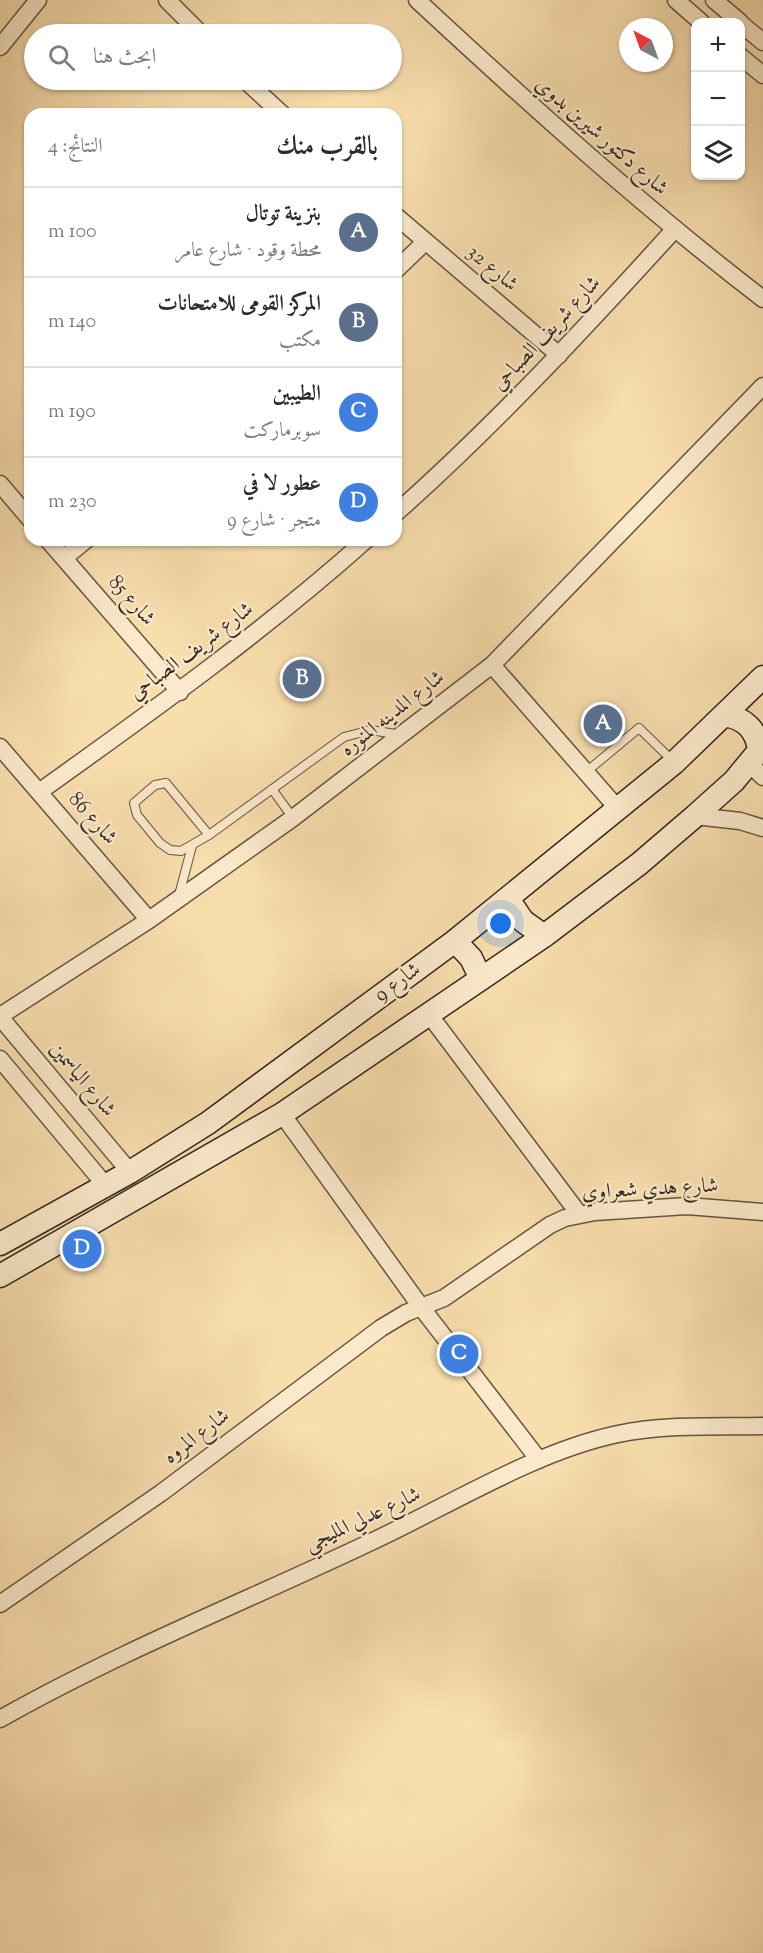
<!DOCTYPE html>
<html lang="ar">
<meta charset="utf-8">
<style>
:root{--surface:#fff;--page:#f7f7f7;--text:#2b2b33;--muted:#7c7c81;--line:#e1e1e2;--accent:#ea580c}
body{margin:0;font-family:"Sorts Mill Goudy",Amiri,serif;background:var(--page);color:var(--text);direction:rtl}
.controls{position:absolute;right:18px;top:18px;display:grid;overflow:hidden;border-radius:12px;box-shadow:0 2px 4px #0004}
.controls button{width:54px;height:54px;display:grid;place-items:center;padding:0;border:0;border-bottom:2px solid var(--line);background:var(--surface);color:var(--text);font:30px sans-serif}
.compass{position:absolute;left:619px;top:18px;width:54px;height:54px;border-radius:50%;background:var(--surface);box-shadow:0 2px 4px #0004;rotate:319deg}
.you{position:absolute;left:501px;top:924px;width:21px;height:21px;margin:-15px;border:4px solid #fff;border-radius:50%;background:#1a73e8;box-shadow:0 0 0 9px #1a73e833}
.badge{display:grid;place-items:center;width:39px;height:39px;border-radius:50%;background:var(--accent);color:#fff;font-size:20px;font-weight:700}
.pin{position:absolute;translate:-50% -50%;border:3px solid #fff;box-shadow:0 2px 6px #0006}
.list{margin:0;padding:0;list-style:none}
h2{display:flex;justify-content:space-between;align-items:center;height:78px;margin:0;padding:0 24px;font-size:26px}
h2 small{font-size:20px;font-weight:400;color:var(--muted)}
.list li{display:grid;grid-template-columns:39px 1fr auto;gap:18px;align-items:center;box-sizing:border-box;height:90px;padding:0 24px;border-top:2px solid var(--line)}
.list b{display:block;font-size:22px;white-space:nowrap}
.list p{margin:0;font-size:20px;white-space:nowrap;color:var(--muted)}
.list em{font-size:20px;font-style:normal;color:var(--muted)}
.icon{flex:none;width:33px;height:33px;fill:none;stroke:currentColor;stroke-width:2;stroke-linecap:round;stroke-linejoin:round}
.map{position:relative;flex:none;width:763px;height:1953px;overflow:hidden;direction:ltr}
.search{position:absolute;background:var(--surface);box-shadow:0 2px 4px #0004;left:24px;top:24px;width:378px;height:66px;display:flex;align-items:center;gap:15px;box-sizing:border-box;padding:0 21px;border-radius:33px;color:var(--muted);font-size:22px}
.panel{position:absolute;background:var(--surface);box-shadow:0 2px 4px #0004;left:24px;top:108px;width:378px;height:438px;border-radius:18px;direction:rtl}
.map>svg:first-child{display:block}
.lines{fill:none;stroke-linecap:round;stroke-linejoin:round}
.service-casing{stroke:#645442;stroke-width:10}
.minor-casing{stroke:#645442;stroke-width:19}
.secondary-casing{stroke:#32271f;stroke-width:25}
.service{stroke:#fae9ca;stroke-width:8}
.minor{stroke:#fae9ca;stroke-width:16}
.secondary{stroke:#fae9ca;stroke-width:22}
.labels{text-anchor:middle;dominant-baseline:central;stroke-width:4.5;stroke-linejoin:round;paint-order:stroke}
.street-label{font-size:21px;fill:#32271f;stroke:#fae9ca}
</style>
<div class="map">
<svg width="763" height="1953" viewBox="0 0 763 1953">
<rect width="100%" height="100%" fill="#f8ddad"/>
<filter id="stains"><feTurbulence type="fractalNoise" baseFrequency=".00333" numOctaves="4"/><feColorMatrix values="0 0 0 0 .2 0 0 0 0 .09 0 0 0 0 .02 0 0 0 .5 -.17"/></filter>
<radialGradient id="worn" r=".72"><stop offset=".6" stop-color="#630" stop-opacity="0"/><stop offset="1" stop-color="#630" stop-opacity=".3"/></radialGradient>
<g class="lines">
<defs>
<path id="service" d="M586,772L639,728L674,762
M272,789L293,818
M209,835L166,783L155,785L134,803L137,815L160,843L170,850L181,851L209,835L344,737L371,730L401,735
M179,895L192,846"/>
<path id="minor" d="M167,0L201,34
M417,0C529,104 642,206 763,299
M676,0L701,22
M714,0L740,22
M740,23L763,42
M0,47L38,0
M740,56L763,75
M245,80L282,114
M396,216L559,355
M396,270L425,242
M0,484L30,519
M396,513C495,425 585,328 674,230
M48,540L180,692
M64,558L86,540
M492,665L619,810
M0,747L149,920
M749,763L763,777
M39,792C151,712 263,632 366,540
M695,816L740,821L763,828
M428,1013L579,1214
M0,1016L149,920L293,818L492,665L763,386
M0,1017L130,1172
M0,1059L106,1186
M282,1114L421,1307L539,1460
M0,1604L161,1493L381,1328L406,1313L444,1298L550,1225L565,1218L595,1212L687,1206L763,1212
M0,1719C120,1651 249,1600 373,1541C450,1505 536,1451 618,1434C665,1424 715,1427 763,1426"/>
<path id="secondary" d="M724,715C745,718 757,730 759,751
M508,899L523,921L544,936
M455,941L471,958L481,979
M0,1244L130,1172L208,1123L455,941L674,763L763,677
M0,1276L282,1114L544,936L639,864L695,816L734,781L763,746"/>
</defs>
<use href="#service" class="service-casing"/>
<use href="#minor" class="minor-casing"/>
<use href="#secondary" class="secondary-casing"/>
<use href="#service" class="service"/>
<use href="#minor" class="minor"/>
<use href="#secondary" class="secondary"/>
</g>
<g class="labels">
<g class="street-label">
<text transform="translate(601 137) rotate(41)">شارع دكتور شيرين بدوي</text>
<text transform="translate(492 269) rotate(40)">شارع 32</text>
<text transform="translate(547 334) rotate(-47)">شارع شريف الصباحي</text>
<text transform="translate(131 601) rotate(49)">شارع 85</text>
<text transform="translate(192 652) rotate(-37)">شارع شريف الصباحي</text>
<text transform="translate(393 714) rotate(-38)">شارع المدينه المنوره</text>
<text transform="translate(92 819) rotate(49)">شارع 86</text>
<text transform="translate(398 983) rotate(-36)">شارع 9</text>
<text transform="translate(82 1080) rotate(50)">شارع الياسمين</text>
<text transform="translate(650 1190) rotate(-3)">شارع هدي شعراوي</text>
<text transform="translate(197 1437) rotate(-37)">شارع المروه</text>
<text transform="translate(363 1520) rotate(-25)">شارع عدلي المليجي</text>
</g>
</g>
<rect width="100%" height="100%" filter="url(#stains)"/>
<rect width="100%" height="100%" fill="url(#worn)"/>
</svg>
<div class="controls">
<button>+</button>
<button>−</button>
<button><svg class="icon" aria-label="layers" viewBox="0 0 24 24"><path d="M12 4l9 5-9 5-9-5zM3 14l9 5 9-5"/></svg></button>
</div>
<svg class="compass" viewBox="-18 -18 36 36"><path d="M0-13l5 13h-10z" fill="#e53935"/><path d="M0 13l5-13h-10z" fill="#7c7c81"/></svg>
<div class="you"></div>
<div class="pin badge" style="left:603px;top:724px;background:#5c6f8a">A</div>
<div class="pin badge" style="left:302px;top:679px;background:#5c6f8a">B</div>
<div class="pin badge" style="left:459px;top:1354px;background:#3f7fe0">C</div>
<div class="pin badge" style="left:82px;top:1249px;background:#3f7fe0">D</div>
<div class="search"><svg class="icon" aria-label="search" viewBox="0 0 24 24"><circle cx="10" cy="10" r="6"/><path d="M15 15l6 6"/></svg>ابحث هنا</div>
<section class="panel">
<h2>بالقرب منك<small>النتائج: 4</small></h2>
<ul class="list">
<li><span class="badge" style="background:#5c6f8a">A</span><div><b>بنزينة توتال</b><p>محطة وقود · شارع عامر</p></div><em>100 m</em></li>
<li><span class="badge" style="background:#5c6f8a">B</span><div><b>المركز القومى للامتحانات</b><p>مكتب</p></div><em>140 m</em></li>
<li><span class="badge" style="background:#3f7fe0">C</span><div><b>الطيبين</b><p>سوبرماركت</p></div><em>190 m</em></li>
<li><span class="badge" style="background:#3f7fe0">D</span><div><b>عطور لا في</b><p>متجر · شارع 9</p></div><em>230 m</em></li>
</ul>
</section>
</div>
